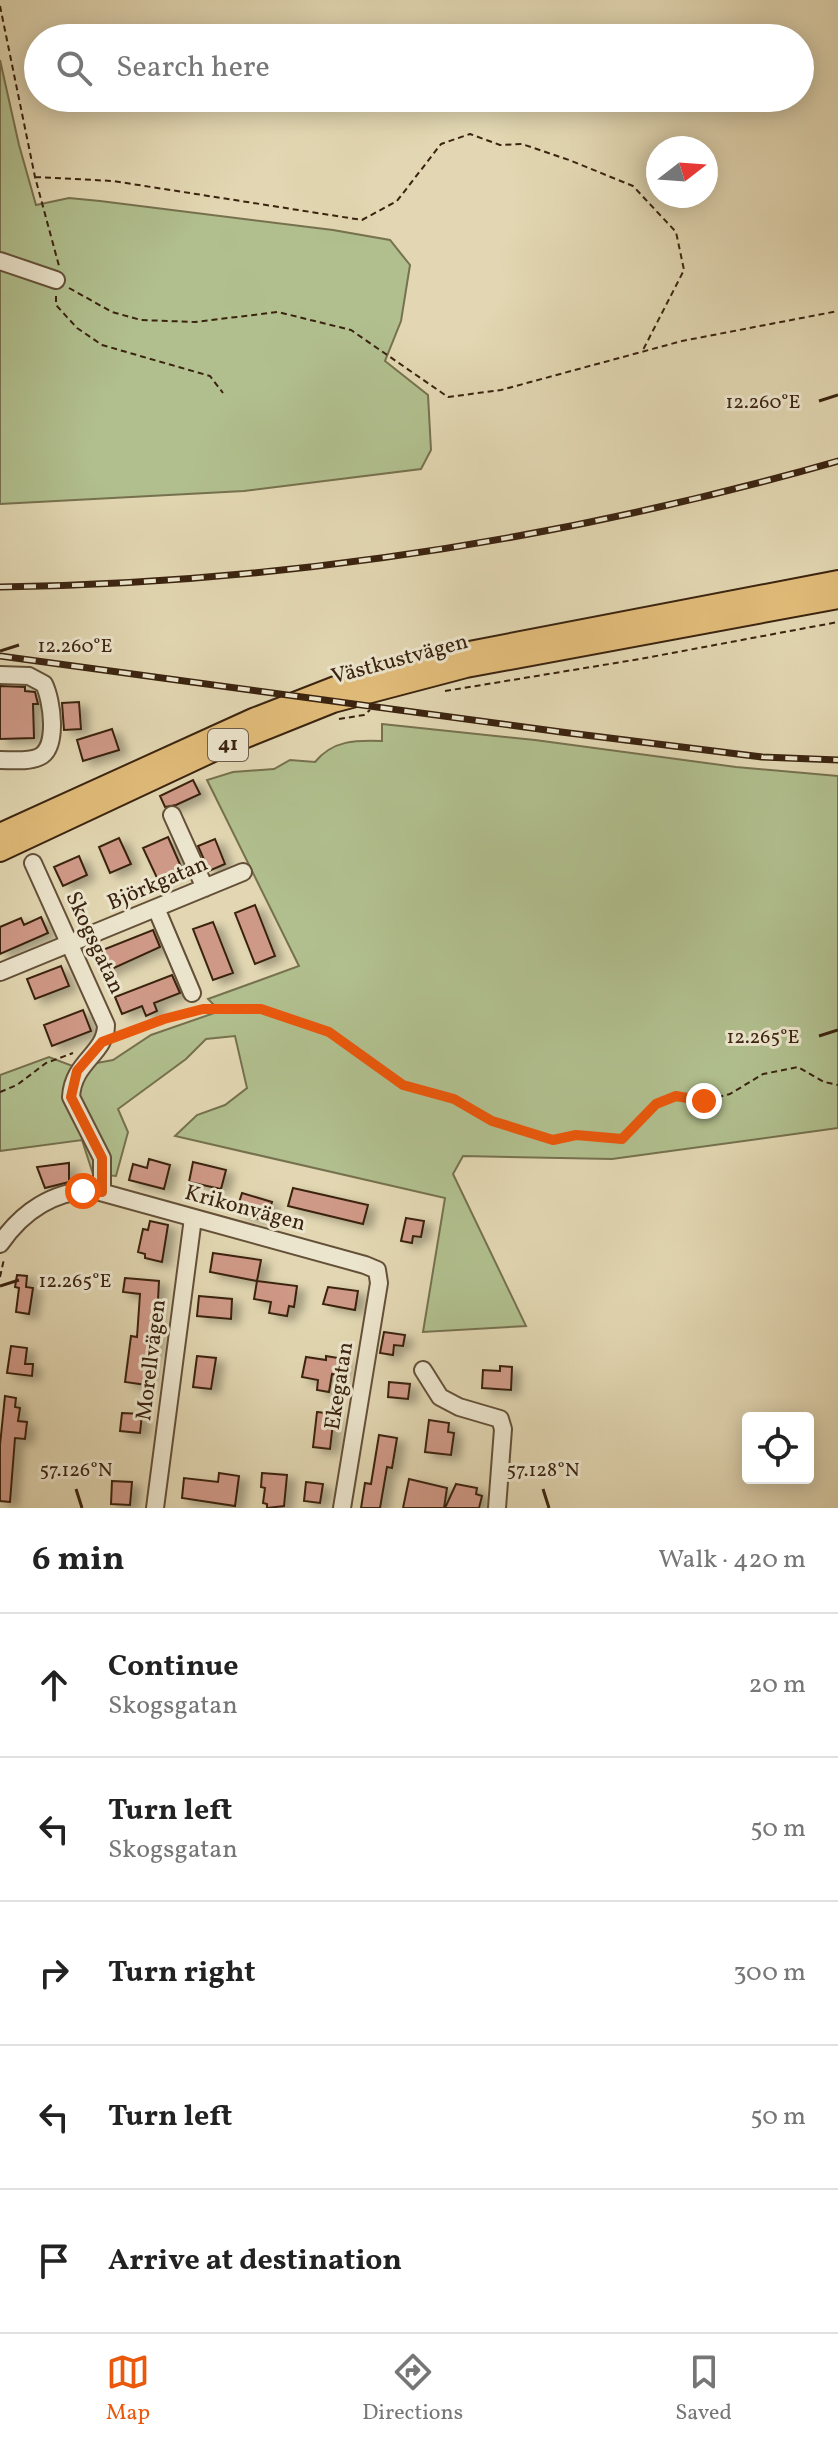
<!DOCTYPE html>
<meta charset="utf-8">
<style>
:root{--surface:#fff;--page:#f2f2f2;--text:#222;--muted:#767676;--line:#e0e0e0;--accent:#ea580c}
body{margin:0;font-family:Vollkorn,serif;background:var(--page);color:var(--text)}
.controls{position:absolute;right:24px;bottom:24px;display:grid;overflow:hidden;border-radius:8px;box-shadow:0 4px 20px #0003}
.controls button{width:72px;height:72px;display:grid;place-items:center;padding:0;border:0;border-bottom:2px solid var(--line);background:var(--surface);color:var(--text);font:40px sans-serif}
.compass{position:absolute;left:646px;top:136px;width:72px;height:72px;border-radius:50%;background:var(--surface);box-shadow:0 4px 20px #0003;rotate:73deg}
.stop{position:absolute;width:24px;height:24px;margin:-18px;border:6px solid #ea580c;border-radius:50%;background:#fff}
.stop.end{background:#ea580c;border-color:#fff;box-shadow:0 2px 8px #0008}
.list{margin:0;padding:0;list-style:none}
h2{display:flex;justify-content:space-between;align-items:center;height:104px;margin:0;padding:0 32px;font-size:34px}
h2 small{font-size:26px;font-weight:400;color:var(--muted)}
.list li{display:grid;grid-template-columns:52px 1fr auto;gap:24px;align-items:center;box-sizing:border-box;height:144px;padding:0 32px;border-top:2px solid var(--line)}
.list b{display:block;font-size:30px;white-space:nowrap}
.list p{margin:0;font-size:26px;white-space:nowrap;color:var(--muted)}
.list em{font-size:26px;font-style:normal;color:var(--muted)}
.icon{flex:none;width:44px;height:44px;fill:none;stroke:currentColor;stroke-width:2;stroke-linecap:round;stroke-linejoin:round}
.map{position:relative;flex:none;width:838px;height:1508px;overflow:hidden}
.search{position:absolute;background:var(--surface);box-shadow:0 4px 20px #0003;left:24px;right:24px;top:24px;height:88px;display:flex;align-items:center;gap:20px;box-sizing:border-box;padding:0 28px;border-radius:44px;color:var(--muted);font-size:30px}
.sheet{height:824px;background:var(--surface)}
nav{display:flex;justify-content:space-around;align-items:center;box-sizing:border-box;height:112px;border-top:2px solid var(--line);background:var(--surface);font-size:22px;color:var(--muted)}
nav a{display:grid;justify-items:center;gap:4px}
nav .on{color:var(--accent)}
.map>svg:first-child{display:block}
.green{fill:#b1bf8e;stroke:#76714e;stroke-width:2}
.building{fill:#cf9987;stroke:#3a230f;stroke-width:2;filter:url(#shadow)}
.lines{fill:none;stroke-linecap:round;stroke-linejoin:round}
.minor-casing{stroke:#645038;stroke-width:20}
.major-casing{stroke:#3a230f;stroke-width:24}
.path{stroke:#3a230f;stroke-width:2;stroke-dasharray:6 4;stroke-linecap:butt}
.minor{stroke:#ece5cd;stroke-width:16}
.major{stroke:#e1bc79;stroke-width:20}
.rail-casing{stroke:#3a230f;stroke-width:7}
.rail{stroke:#ece5cd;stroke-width:4;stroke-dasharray:12;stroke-linecap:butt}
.route{stroke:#ea580c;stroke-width:10}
.ticks{fill:none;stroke:#3a230f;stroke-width:3}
.labels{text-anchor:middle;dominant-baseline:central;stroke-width:6;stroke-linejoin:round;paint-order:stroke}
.shield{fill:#ece5cd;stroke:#6f5d48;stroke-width:2}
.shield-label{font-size:20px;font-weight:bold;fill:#3a230f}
.street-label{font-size:22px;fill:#3a230f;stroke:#ece5cd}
.ticks-label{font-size:20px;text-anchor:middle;fill:#3a230f;stroke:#ece5cd;stroke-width:6;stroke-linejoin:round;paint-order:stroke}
</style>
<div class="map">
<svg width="838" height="1508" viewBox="0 0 838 1508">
<defs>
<filter id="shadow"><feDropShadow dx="8" dy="4.5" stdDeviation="4" flood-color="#0004"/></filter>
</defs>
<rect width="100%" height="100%" fill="#e2d7b2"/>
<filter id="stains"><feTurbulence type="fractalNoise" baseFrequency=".0025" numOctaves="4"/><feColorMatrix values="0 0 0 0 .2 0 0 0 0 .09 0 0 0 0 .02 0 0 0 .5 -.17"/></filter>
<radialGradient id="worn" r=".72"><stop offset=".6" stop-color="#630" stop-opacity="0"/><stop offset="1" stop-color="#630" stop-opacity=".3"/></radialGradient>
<path class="green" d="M0,60L19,145L36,205L69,198L100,201L333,230L390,240L410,265L401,321L385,361L428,395L431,450L421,469L244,491L0,504Z
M382,724L535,740L736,767L838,776V1128L612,1159L463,1156L453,1174L526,1326L423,1332L445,1198L175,1136L197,1115L225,1105L247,1088L235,1036L206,1039L186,1059L118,1109L128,1132L116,1176L93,1174L82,1140L0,1151V1075L49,1057L75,1067L113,1060L151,1035L220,1011L208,999L299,966L207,780L233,772L274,769L290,760L315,762C333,740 356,740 382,741Z"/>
<path class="building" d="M0,686L25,687V691L35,692L38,704H33L34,738L0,739Z
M79,702L81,729L64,730L62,703Z
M112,729L119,750L83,761L77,740Z
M193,780L200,794L176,805L165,807L160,796Z
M168,837L182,869L158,880L143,848Z
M119,838L131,864L110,873L99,847Z
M215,839L225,864L209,871L198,846Z
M79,856L87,875L63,886L54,867Z
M255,905L275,956L255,964L235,913Z
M41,917L48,933L0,954V927L21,918L24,925Z
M213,922L233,973L213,980L193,929Z
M153,930L160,947L103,973L95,953Z
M61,966L69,986L35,999L27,979Z
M172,975L180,993L154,1003L157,1011L146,1016L142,1006L122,1014L115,997Z
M83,1010L91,1031L52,1046L44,1025Z
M149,1159L170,1165L164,1189L129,1180L133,1164L147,1168Z
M193,1162L226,1170L221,1189L189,1182Z
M69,1163V1182L45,1188L37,1167Z
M293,1188L368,1205L363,1224L288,1206Z
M242,1193L272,1202L266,1221L236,1212Z
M406,1218L424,1221L421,1237L413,1236L412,1243L401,1241Z
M150,1221L168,1225L162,1262L145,1258V1254L138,1252L143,1229L148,1230Z
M213,1253L261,1260L257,1281L210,1272Z
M17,1275L27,1276L26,1287L33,1288L29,1314L16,1312L19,1288L15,1287Z
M125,1278L159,1281L156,1339L154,1353H151L147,1385L125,1382L131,1336L137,1337L140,1294L123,1292Z
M257,1281L297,1286L294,1307L289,1306L287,1316L269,1313L271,1302L254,1299Z
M328,1287L358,1291L355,1310L323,1304Z
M199,1296L232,1299L231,1319L197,1316Z
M384,1332L405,1335L403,1346L394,1345L393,1355L380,1353Z
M11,1346L27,1348L25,1364H33L32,1376L7,1373Z
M197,1356L216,1358L211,1389L193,1387Z
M326,1356L344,1359L341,1376L332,1374L329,1392L317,1390L318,1380L302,1377L306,1357L326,1360Z
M500,1366L512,1367L511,1390L482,1388L483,1370L500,1371Z
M389,1382L410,1384L408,1399L388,1397Z
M5,1396L16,1398L15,1407L20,1408L18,1421L27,1422L25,1439L15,1438L10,1502L0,1501V1445Z
M317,1412L334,1414L330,1449L313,1447Z
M122,1413L142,1414L140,1433L120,1431Z
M429,1420L449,1423L448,1432L454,1433L451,1455L425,1452Z
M379,1435L397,1438L392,1468L387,1467L380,1508H361L365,1483L371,1484Z
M219,1473L239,1476L235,1506L182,1498L184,1478L218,1482Z
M262,1473L287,1475L284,1506L267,1508V1504L263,1503L265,1488L261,1487Z
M409,1479L447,1488L444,1508H403Z
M112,1481L132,1482L130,1505L111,1504Z
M306,1482L323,1484L320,1503L304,1501Z
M456,1484L477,1488L476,1494L482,1496L479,1508H445Z"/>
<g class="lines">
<defs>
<path id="minor" d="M0,261L56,280
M0,675L29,676L44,684C52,700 59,748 39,757C28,762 12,760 0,760
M172,815L205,888
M33,863L106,1025C106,1054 73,1061 71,1097L102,1158V1192
M156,908L192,993
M0,972L243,872
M0,1244C22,1212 53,1191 93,1190L365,1265L377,1270L379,1283L342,1508
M423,1370L440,1397L459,1407L500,1419L503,1429L497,1508
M155,1508L193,1218"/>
<path id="major" d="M0,834L253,719L343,684L464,653L838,581
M0,851L226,745L333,702L466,667L838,598"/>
</defs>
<use href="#minor" class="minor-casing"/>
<use href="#major" class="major-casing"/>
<path class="path" d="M0,6L35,177L59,266
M35,177L113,181L362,220L397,201L441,144L470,134L500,145L522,144L569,160L633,186L676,232L684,270L643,350
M69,288L112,312L141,320L195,322L278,312L351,330L448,397L501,390L682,341L838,311
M56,296V305L77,328L102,345L210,376L223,393
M445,691L640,659L838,622
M339,719L364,715L370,710
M121,1035L164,1019L203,1009H261L329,1032L403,1085L454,1099L492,1121L553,1140L576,1135L622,1139L656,1104L676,1096L704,1101L730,1094L763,1074L798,1067L824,1082L838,1085
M0,1092L17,1085L46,1063L73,1053
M0,1277L4,1259"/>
<use href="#minor" class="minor"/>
<use href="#major" class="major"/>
<defs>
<path id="rail" d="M0,587C283,583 566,539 838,461
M0,656L561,732L762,757L838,760"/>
</defs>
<use href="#rail" class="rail-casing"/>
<use href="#rail" class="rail"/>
</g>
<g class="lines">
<path class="route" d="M83,1191L102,1192V1158L71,1097L77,1071L102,1042L164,1019L203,1009H261L329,1032L403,1085L454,1099L492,1121L553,1140L576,1135L622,1139L656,1104L676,1096L704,1101"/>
</g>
<path class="ticks" d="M819,401L838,395M0,651L19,645M819,1036L838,1030M0,1286L19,1280M76,1489L82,1508M543,1489L549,1508"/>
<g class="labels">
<rect class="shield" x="208" y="729" width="40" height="32" rx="6"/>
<g class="shield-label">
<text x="228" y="745">41</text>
</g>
<g class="street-label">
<text transform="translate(400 660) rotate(-15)">Västkustvägen</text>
<text transform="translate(158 884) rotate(-23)">Björkgatan</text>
<text transform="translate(94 943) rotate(65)">Skogsgatan</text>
<text transform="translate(245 1209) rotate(15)">Krikonvägen</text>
<text transform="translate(152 1360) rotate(-83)">Morellvägen</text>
<text transform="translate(340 1386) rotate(-81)">Ekegatan</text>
</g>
</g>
<g class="ticks-label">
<text x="763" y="408">12.260°E</text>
<text x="75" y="652">12.260°E</text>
<text x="763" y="1043">12.265°E</text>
<text x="75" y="1287">12.265°E</text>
<text x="76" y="1476">57.126°N</text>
<text x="543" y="1476">57.128°N</text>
</g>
<rect width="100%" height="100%" filter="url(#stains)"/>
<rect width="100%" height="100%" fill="url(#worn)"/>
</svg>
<div class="controls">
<button><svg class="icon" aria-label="locate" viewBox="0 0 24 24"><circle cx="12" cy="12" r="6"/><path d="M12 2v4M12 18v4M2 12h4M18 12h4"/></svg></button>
</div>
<svg class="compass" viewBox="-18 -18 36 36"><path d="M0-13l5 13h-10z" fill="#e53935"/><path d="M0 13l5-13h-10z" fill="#767676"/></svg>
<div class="stop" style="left:83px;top:1191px"></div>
<div class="stop end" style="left:704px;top:1101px"></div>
<div class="search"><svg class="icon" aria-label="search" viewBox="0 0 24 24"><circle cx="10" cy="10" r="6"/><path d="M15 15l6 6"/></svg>Search here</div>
</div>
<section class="sheet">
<h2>6 min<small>Walk · 420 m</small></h2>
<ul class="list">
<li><svg class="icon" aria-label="ahead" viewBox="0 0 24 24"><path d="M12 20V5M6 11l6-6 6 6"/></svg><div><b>Continue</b><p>Skogsgatan</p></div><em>20 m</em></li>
<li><svg class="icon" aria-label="left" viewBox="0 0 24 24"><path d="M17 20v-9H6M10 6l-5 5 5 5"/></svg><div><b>Turn left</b><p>Skogsgatan</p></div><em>50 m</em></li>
<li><svg class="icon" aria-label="right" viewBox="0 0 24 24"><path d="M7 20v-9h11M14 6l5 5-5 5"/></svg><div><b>Turn right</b></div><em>300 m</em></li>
<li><svg class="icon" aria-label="left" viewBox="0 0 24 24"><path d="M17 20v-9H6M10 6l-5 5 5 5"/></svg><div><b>Turn left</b></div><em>50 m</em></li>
<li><svg class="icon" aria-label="arrive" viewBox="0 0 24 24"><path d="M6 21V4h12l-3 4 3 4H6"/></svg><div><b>Arrive at destination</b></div></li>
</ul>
</section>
<nav>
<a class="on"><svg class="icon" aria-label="map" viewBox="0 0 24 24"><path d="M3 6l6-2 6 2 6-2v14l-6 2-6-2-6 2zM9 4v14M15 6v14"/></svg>Map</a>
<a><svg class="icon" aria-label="directions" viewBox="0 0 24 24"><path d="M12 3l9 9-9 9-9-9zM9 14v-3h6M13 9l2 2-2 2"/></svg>Directions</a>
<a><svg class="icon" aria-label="saved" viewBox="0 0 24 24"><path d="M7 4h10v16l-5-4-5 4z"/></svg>Saved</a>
</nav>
